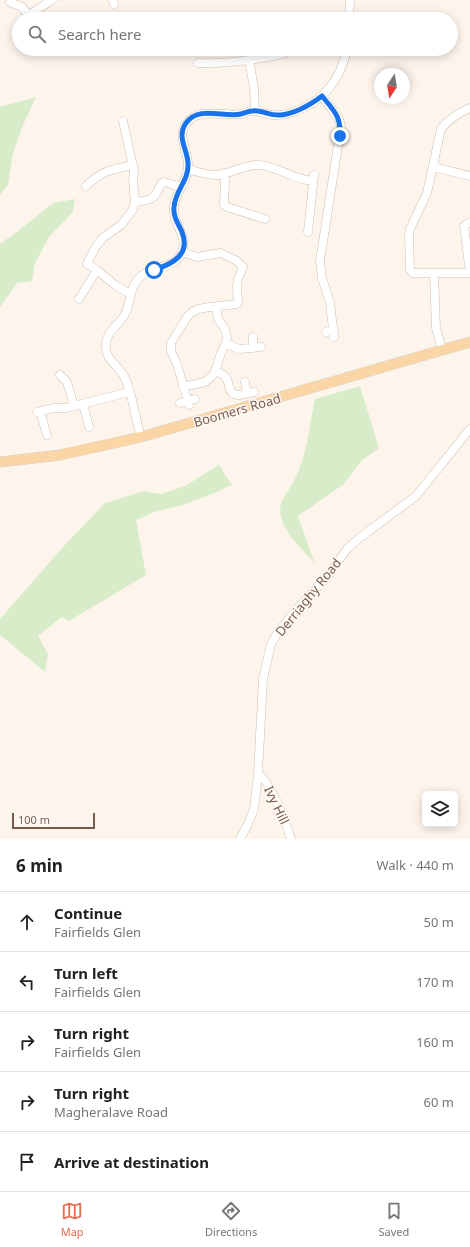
<!DOCTYPE html>
<meta charset="utf-8">
<style>
:root{--surface:#fff;--page:#f6f6f6;--text:#222;--muted:#767676;--line:#e0e0e0;--accent:#e56c53}
body{margin:0;font-family:"Noto Sans",sans-serif;background:var(--page);color:var(--text)}
.controls{position:absolute;right:12px;bottom:12px;display:grid;overflow:hidden;border-radius:6px;box-shadow:0 2px 10px #0003}
.controls button{width:36px;height:36px;display:grid;place-items:center;padding:0;border:0;border-bottom:1px solid var(--line);background:var(--surface);color:var(--text);font:20px sans-serif}
.compass{position:absolute;left:374px;top:68px;width:36px;height:36px;border-radius:50%;background:var(--surface);box-shadow:0 2px 10px #0003;rotate:192deg}
.scale{position:absolute;left:12px;bottom:10px;width:83px;box-sizing:border-box;padding-left:4px;border:2px solid #795b4e;border-top:0;font-size:11px;line-height:14px;white-space:nowrap;color:#795b4e;-webkit-text-stroke:3px #fffaf3;paint-order:stroke}
.stop{position:absolute;width:12px;height:12px;margin:-9px;border:3px solid #1a73e8;border-radius:50%;background:#fff}
.stop.end{background:#1a73e8;border-color:#fff;box-shadow:0 1px 4px #0008}
.list{margin:0;padding:0;list-style:none}
h2{display:flex;justify-content:space-between;align-items:center;height:52px;margin:0;padding:0 16px;font-size:17px}
h2 small{font-size:13px;font-weight:400;color:var(--muted)}
.list li{display:grid;grid-template-columns:26px 1fr auto;gap:12px;align-items:center;box-sizing:border-box;height:60px;padding:0 16px;border-top:1px solid var(--line)}
.list b{display:block;font-size:15px;white-space:nowrap}
.list p{margin:0;font-size:13px;white-space:nowrap;color:var(--muted)}
.list em{font-size:13px;font-style:normal;color:var(--muted)}
.icon{flex:none;width:22px;height:22px;fill:none;stroke:currentColor;stroke-width:2;stroke-linecap:round;stroke-linejoin:round}
.map{position:relative;flex:none;width:470px;height:839px;overflow:hidden}
.search{position:absolute;background:var(--surface);box-shadow:0 2px 10px #0003;left:12px;right:12px;top:12px;height:44px;display:flex;align-items:center;gap:10px;box-sizing:border-box;padding:0 14px;border-radius:22px;color:var(--muted);font-size:15px}
.sheet{height:352px;background:var(--surface)}
nav{display:flex;justify-content:space-around;align-items:center;box-sizing:border-box;height:56px;border-top:1px solid var(--line);background:var(--surface);font-size:11px;color:var(--muted)}
nav a{display:grid;justify-items:center;gap:2px}
nav .on{color:var(--accent)}
.map>svg:first-child{display:block}
.green{fill:#d9ecc9}
.lines{fill:none;stroke-linecap:round;stroke-linejoin:round}
.minor-casing{stroke:#d0bdb0;stroke-width:9}
.major-casing{stroke:#d9d1cd;stroke-width:11}
.minor{stroke:#fff;stroke-width:8}
.major{stroke:#fad6a6;stroke-width:10}
.route{stroke:#1a73e8;stroke-width:5}
.labels{text-anchor:middle;dominant-baseline:central;stroke-width:3;stroke-linejoin:round;paint-order:stroke}
.street-label{font-size:13px;fill:#795b4e;stroke:#fffaf3}
</style>
<div class="map">
<svg width="470" height="839" viewBox="0 0 470 839">
<rect width="100%" height="100%" fill="#fdf5ec"/>
<path class="green" d="M36,97L23,125L13,153L8,185L0,195V107Z
M75,199L73,212L49,237L35,263L32,281L17,283L0,307V244L18,231L53,203Z
M360,386L379,448L361,461L344,484L298,516L315,564C302,548 281,532 280,510C280,501 288,491 293,483C307,458 309,427 315,399Z
M219,465L232,485L212,494L183,505L157,511L136,520L146,575L69,621L62,617L38,636L48,654L45,672L0,635V619L62,548L105,503L144,491L161,494L185,486Z"/>
<g class="lines">
<defs>
<path id="minor" d="M113,0L114,4
M10,2L22,7L32,19
M29,15L52,0
M349,19L350,0
M249,60L254,88L255,111
M198,63C227,64 255,60 283,54L286,51L295,49
M322,96L339,119L341,126L320,261L322,278L330,303L334,337
M433,167L470,176
M188,169C198,172 208,176 218,175C233,173 244,164 260,165C279,167 294,180 313,181
M224,173L225,181L224,205L227,207L265,219
M86,186C103,170 111,170 133,165
M135,202C145,201 153,201 158,190C160,186 160,184 164,182L181,187
M308,232L314,175
M182,252L197,257L221,253L237,261L243,267L238,279L237,286L238,302L237,304L210,307L198,309L191,313L187,317L171,343V351L177,364L189,405
M97,270L87,264L96,246L104,237L121,225L132,211L135,202L133,181L134,171L123,121
M434,273H413L410,270L409,235L410,229L427,193L441,129C449,119 458,113 470,108
M470,273L464,226L470,222
M79,299L97,270L115,285L130,294
M326,332L334,330
M253,337V348
M226,343L239,349L261,347
M442,350L436,328L434,273H470
M215,371C234,378 224,383 233,394L239,395L254,392
M60,375L67,382L74,406
M245,382L247,393
M183,387L205,382L213,375L217,366L221,353L226,343L227,337L225,329L218,319L216,307
M180,403L195,399
M83,404L89,427
M40,411L47,435
M37,412L54,408H66L129,392
M141,437C135,418 133,394 124,376C117,364 104,359 106,343C107,331 118,326 124,316C132,302 128,284 144,274C157,266 179,267 183,249C186,234 175,226 174,212C172,195 188,183 188,166C189,150 173,132 191,119C200,111 214,114 226,114C230,114 236,115 241,114C245,113 248,111 252,111C261,110 265,115 272,115C279,116 287,114 293,112C323,103 341,79 347,49
M258,774C270,780 287,825 291,839
M240,839L247,826L254,809L258,774L263,679L271,644L278,632L295,611L326,578L347,549L358,539L416,496L470,429"/>
<path id="major" d="M0,462L60,455L141,437L470,342"/>
</defs>
<use href="#minor" class="minor-casing"/>
<use href="#major" class="major-casing"/>
<use href="#minor" class="minor"/>
<use href="#major" class="major"/>
</g>
<g class="lines">
<path class="route" d="M154,270C172,264 191,255 182,232C178,223 173,217 174,207C175,191 189,180 188,164C188,150 176,137 186,123C199,105 224,118 241,114C247,112 251,110 258,111C267,112 270,116 281,115C297,113 310,105 322,96C334,111 341,116 340,136"/>
</g>
<g class="labels">
<g class="street-label">
<text transform="translate(237 410) rotate(-16)">Boomers Road</text>
<text transform="translate(308 597) rotate(-51)">Derriaghy Road</text>
<text transform="translate(277 805) rotate(65)">Ivy Hill</text>
</g>
</g>
</svg>
<div class="controls">
<button><svg class="icon" aria-label="layers" viewBox="0 0 24 24"><path d="M12 4l9 5-9 5-9-5zM3 14l9 5 9-5"/></svg></button>
</div>
<svg class="compass" viewBox="-18 -18 36 36"><path d="M0-13l5 13h-10z" fill="#e53935"/><path d="M0 13l5-13h-10z" fill="#767676"/></svg>
<div class="scale">100 m</div>
<div class="stop" style="left:154px;top:270px"></div>
<div class="stop end" style="left:340px;top:136px"></div>
<div class="search"><svg class="icon" aria-label="search" viewBox="0 0 24 24"><circle cx="10" cy="10" r="6"/><path d="M15 15l6 6"/></svg>Search here</div>
</div>
<section class="sheet">
<h2>6 min<small>Walk · 440 m</small></h2>
<ul class="list">
<li><svg class="icon" aria-label="ahead" viewBox="0 0 24 24"><path d="M12 20V5M6 11l6-6 6 6"/></svg><div><b>Continue</b><p>Fairfields Glen</p></div><em>50 m</em></li>
<li><svg class="icon" aria-label="left" viewBox="0 0 24 24"><path d="M17 20v-9H6M10 6l-5 5 5 5"/></svg><div><b>Turn left</b><p>Fairfields Glen</p></div><em>170 m</em></li>
<li><svg class="icon" aria-label="right" viewBox="0 0 24 24"><path d="M7 20v-9h11M14 6l5 5-5 5"/></svg><div><b>Turn right</b><p>Fairfields Glen</p></div><em>160 m</em></li>
<li><svg class="icon" aria-label="right" viewBox="0 0 24 24"><path d="M7 20v-9h11M14 6l5 5-5 5"/></svg><div><b>Turn right</b><p>Magheralave Road</p></div><em>60 m</em></li>
<li><svg class="icon" aria-label="arrive" viewBox="0 0 24 24"><path d="M6 21V4h12l-3 4 3 4H6"/></svg><div><b>Arrive at destination</b></div></li>
</ul>
</section>
<nav>
<a class="on"><svg class="icon" aria-label="map" viewBox="0 0 24 24"><path d="M3 6l6-2 6 2 6-2v14l-6 2-6-2-6 2zM9 4v14M15 6v14"/></svg>Map</a>
<a><svg class="icon" aria-label="directions" viewBox="0 0 24 24"><path d="M12 3l9 9-9 9-9-9zM9 14v-3h6M13 9l2 2-2 2"/></svg>Directions</a>
<a><svg class="icon" aria-label="saved" viewBox="0 0 24 24"><path d="M7 4h10v16l-5-4-5 4z"/></svg>Saved</a>
</nav>
